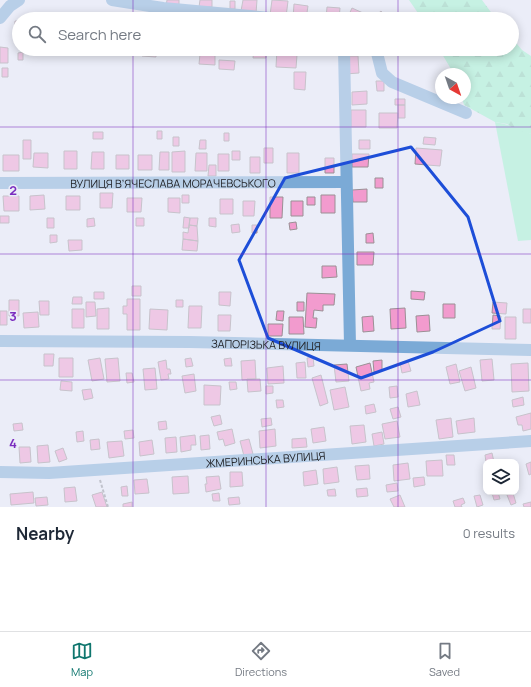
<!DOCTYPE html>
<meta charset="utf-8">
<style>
:root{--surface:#fff;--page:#f2f2f3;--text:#1f2937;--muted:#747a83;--line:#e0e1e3;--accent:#0f766e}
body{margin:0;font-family:Manrope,sans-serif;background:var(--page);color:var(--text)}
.controls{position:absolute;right:12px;bottom:12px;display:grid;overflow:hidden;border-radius:8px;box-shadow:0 2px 10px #0003}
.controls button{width:36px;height:36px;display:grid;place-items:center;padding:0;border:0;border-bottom:1px solid var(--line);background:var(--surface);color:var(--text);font:20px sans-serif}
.compass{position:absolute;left:435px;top:68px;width:36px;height:36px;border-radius:50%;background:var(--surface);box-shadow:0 2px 10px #0003;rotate:140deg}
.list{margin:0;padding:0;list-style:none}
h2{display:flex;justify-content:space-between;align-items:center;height:52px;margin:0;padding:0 16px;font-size:17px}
h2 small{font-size:13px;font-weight:400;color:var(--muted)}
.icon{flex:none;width:22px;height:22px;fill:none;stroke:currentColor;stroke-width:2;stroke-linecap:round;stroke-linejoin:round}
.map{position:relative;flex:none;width:531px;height:507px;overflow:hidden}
.search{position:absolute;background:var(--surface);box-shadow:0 2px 10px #0003;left:12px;right:12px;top:12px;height:44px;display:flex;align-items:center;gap:10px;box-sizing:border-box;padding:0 14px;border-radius:22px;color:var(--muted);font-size:15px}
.sheet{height:124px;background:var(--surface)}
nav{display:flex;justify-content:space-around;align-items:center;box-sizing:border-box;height:56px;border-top:1px solid var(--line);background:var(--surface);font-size:11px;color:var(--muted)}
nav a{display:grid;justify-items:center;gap:2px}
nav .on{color:var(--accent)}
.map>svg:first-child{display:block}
.grass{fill:#99f5cb}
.forest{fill:url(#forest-firs)}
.building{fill:#f29bce;stroke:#9b9095}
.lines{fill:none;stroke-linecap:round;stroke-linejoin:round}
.path{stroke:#8d8f97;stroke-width:2;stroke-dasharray:3 2;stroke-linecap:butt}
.minor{stroke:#7baad6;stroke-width:12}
.marked{fill:none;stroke:#1d4ed8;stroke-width:3;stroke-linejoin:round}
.grid{fill:none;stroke:#7b2cbf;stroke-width:1;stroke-opacity:0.55}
.labels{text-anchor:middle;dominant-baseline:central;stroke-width:3;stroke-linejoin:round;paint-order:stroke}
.street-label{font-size:11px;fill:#222327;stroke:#ebedf8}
.grid-label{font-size:13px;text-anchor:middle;font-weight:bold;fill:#7b2cbf;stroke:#ebedf8;stroke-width:3;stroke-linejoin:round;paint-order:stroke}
</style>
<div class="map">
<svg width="531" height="507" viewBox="0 0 531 507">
<defs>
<pattern id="forest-firs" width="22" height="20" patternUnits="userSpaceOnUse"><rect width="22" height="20" fill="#99f5cb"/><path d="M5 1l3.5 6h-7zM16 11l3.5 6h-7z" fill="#84d2ae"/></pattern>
</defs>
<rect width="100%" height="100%" fill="#ebedf8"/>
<path class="grass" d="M495,122C507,124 520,128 531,134V240L518,241Z"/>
<path class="forest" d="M409,0H482L496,19H422Z
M512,38L522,50L531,56V134L515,129L507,124L495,122L464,105L462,98H465V74H454L439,49H512Z"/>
<path class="building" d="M167,0H179V7L166,6Z
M200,0H212V7H199Z
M243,0H257L256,13L241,11Z
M272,0L288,1L286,17L270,15Z
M230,1H235V9H230Z
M294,4L308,6L306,19L293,18Z
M327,7L340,8L339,19H326Z
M352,8L363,13L361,19H347Z
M381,11L388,19H372Z
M15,21H19V37L14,36Z
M0,47L8,48V63H0Z
M93,49H106L105,55L93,54Z
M142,49H156V57L142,56Z
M222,49H234V52H222Z
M254,49H266V58H253Z
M277,49H293V55H297L296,68L276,67Z
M23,52V60H18V53Z
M200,54L215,55V65L199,64Z
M345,56H358L359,73L345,74Z
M219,60L235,61L234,70L219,69Z
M2,68H8V77H2Z
M294,72H306L305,90L294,89Z
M376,81H384V91H377Z
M367,91V104L352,105V92Z
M395,99H405V105H395Z
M398,105H405V118H398Z
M351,110H366V127H351Z
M379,113H398L397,128H379Z
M157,131H162V139H157Z
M93,132H103V139H93Z
M224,133H229V141H224Z
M173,137H179V146H173Z
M424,137L436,138L435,145L423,144Z
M23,140H31V159H23Z
M200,140H206V149H199Z
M359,140H370V149H359Z
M264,148H273V163H264Z
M416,148L442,150L440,166L415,164Z
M64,151H77V169H64Z
M185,151V172H172V152Z
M232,151H240V160H232Z
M92,152H104V169H91Z
M160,152H169V170H159Z
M34,153H48V168L33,167Z
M196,153H207V171H195Z
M287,153H299V173H287Z
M218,154H229V171H218Z
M352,154H369L368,167H352Z
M3,155H19V171H3Z
M116,155H129V169H116Z
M138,155H152V170H138Z
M250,157H260V173H250Z
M325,158H334V173H325Z
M209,165H216V176H208Z
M375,178H383V188H375Z
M367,189V202H353L352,190Z
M100,193H113L112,208H100Z
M44,195L45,209L30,210V196Z
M182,195H189V203H182Z
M321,195H335V213H321Z
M3,196H19V211H4Z
M66,196H80V210H66Z
M270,197H283L282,218H270Z
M307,197H315V205H307Z
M127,198H142L141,212H127Z
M168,198H180V213L168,212Z
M220,199H233V214H220Z
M243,201H255L254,216H243Z
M291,201H303V216H291Z
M0,216H9V223H0Z
M184,217L190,218L189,228H183Z
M47,218H54V228H47Z
M94,218L95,226L87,227V219Z
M136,218H144V226H136Z
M190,218H198L197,226L189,225Z
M209,218H216V227L209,226Z
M296,222L297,229L290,230L289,223Z
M239,224L240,232L232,233L231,225Z
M189,225L197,226L198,241L183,239V232L188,233Z
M252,225H257V233H252Z
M373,233L374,243H366V234Z
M50,235H57V242L50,243Z
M183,239L198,241L197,251L182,250Z
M68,240H82V250L69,251Z
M357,252H374L373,265H357Z
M322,266H336L337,277L322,278Z
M132,286H141V296H132Z
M411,291L425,292L424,300L411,299Z
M94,292H104V299H94Z
M219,292H231L230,306L219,305Z
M307,293L335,294L334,305H323V311L314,310L313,318H317L316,328L305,327Z
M73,297H82V304H72Z
M127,299H140V330H127V314H123V306H127Z
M9,300H19V316H9Z
M176,300H183V307H176Z
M39,301H49V315H40Z
M86,302H95L96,316L86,317Z
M297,302H304V311H297Z
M493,302L507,303L506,314L492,313Z
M443,304H455V318H443Z
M189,306H202L201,328H188Z
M109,308V329H97V309Z
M405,308L406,328L391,329L390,309Z
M72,309H84V328H72Z
M150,309L168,310L167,330L149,329Z
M523,309H531V323H523Z
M0,311H7V325H0Z
M277,311H284L283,321L276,320Z
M38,312L39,327L24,328L23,313Z
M218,315H231L230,331H218Z
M429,315L430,331L417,332L416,316Z
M493,315L501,316L500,329H492Z
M373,316L374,331L363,332L362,317Z
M289,317H303L304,334H289Z
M505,317H516V339H505Z
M268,324H283L282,336H268Z
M44,354H54L53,366H44Z
M313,357L314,366L308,367L307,358Z
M59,358H73V377H59Z
M100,358L104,379L92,381L88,360Z
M118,358L120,381L107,382L105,359Z
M191,358L193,366L186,367L185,359Z
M231,358L232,366H225L224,359Z
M492,359L494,380L482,381L480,360Z
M166,360L167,369H170L171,374H168L169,379L161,380L158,362Z
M255,360L256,379L242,380L241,361Z
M382,360V371L374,372L373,361Z
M408,361L411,371L402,373L400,363Z
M305,362L306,378H297L296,363Z
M370,363L374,382L369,383L370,389L361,391L356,367Z
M528,363L529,391L512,392L511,364Z
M347,364L349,381L336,382L334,365Z
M456,364L460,382L450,384L446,367Z
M283,366L284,383L268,384L267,368Z
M471,367L476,388L465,391L459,371Z
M155,368L157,389L145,390L143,369Z
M126,373H132L134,382L127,383Z
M194,374L196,391L185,393L182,376Z
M321,375L328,403L320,406L312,378Z
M247,379H260L261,391L248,392Z
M61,381L72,382V391L60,390Z
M229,382H236L237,389L230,390Z
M204,385L221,386L220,405H204Z
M266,386H273V393L266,394Z
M397,386L398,397L390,398L389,387Z
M345,387L349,407L334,410L330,390Z
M91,389L93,398L84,400L82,390Z
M417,391L420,405L408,407L406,394Z
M523,397L524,405L513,407L512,400Z
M276,400H283L284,407L277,408Z
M374,404L376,412L366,414L365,406Z
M398,407L401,417L393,419L390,409Z
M531,413V429L523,431L522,425H518L516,417Z
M220,415L222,424L214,426L211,417Z
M271,418L272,425L262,427L261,419Z
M451,418L453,437L439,439L436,420Z
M474,418L475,432L458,434L456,421Z
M166,421L167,429L159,430L158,422Z
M397,421L400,437L385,439L382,424Z
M22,423L23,430L14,431L13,424Z
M364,425L366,442L352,444L350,426Z
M324,427L326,441L313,443L311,429Z
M232,429L235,443L225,446L223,439L219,440L217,432Z
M275,429L276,446L260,448L259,431Z
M133,430L134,438L125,439L124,431Z
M83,431L84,441L77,442L76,432Z
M382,432L384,444L374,446L372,434Z
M195,435L196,445H191V450L181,452L180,437Z
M209,435L210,449L201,450L200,436Z
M176,437L177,452L166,453L165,438Z
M306,438L307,447L292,448V439Z
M99,439L100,449L91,450L90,440Z
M249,439L253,454L244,456L240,441Z
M152,440L154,454L140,456L139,442Z
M122,441L124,456L109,458L107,442Z
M48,445L50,462L38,463L37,446Z
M19,447H30L31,462L20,463Z
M63,448L67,459L59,462L55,451Z
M492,453L494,462H486L485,455Z
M446,455H454L455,465H447Z
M442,460L443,476H427L426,461Z
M531,462V474L529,475L526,464Z
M408,463L410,479L394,481L393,465Z
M369,465L370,479L357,480L355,466Z
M337,467L339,482L324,484L323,469Z
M316,470L318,484L304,486L303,472Z
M230,472H242L243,486L230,487Z
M188,476L189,493L173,494L172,477Z
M219,476L221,489L206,492L205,484H207L206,477Z
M424,477L425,485L414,487L413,478Z
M147,479L149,493L135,494L134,480Z
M397,483L398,491L387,492L386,485Z
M127,486L128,496H122L121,487Z
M75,487L77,501L65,502L64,488Z
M367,488L368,496L357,497L356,489Z
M335,489L336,496H328L327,490Z
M33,492L34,503L11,505L10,494Z
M102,492L107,507H96L92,495Z
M498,492L500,499L494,500L492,493Z
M219,493L220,501H213L212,494Z
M513,493L516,503L511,505L507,495Z
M400,495L405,507H394L390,499Z
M480,495L483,505L477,507L474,496Z
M47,497L48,505L36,506L35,498Z
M239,497L240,504L229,505L228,498Z
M463,498L465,503L461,505L462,507H455L453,501Z
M132,502V507H123V504Z
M531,502V507H524L523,504Z"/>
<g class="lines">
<path class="path" d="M100,480L108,507"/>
<g class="minor">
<path d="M112,0L163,8L282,19"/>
<path d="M0,18L10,6L19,0"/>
<path d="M344,49L350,345"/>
<path d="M376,49L382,73L392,82L466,113"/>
<path id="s1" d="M0,183L346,182"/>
<path id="s2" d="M0,341L190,342L531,350"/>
<path id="s3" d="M0,472L49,473L531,441"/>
</g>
</g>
<path d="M0 0H531V507H0ZM411,147L468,217L500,321L433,352L361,378L268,338L239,260L285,178Z" fill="#ebedf8" fill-opacity=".55" fill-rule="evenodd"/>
<path class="marked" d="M411,147L468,217L500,321L433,352L361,378L268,338L239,260L285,178Z"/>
<path class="grid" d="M133,0V19M266,0V19M398,0V19M133,49V507M266,49V507M398,49V507M0,127H531M0,254H531M0,380H531"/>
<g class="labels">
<g class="street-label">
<text stroke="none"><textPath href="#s1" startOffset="173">ВУЛИЦЯ В’ЯЧЕСЛАВА МОРАЧЕВСЬКОГО</textPath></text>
<text stroke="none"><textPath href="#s2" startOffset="266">ЗАПОРІЗЬКА ВУЛИЦЯ</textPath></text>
<text stroke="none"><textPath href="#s3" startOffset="266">ЖМЕРИНСЬКА ВУЛИЦЯ</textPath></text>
</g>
</g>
<g class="grid-label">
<text x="13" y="195">2</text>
<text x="13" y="321">3</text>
<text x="13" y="448">4</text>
</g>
</svg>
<div class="controls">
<button><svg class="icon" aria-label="layers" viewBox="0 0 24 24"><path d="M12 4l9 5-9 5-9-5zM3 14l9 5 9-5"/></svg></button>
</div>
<svg class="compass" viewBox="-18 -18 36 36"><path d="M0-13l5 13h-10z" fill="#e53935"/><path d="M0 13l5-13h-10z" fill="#747a83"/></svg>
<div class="search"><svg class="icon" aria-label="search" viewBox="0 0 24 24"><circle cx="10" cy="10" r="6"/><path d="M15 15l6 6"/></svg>Search here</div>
</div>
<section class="sheet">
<h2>Nearby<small>0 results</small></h2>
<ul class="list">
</ul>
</section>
<nav>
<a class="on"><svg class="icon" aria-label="map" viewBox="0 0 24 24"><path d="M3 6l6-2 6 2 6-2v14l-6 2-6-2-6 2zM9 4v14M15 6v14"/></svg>Map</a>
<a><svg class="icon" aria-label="directions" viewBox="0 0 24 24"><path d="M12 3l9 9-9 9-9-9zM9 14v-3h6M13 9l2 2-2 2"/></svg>Directions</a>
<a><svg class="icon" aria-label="saved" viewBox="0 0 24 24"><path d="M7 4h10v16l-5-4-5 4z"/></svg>Saved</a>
</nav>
